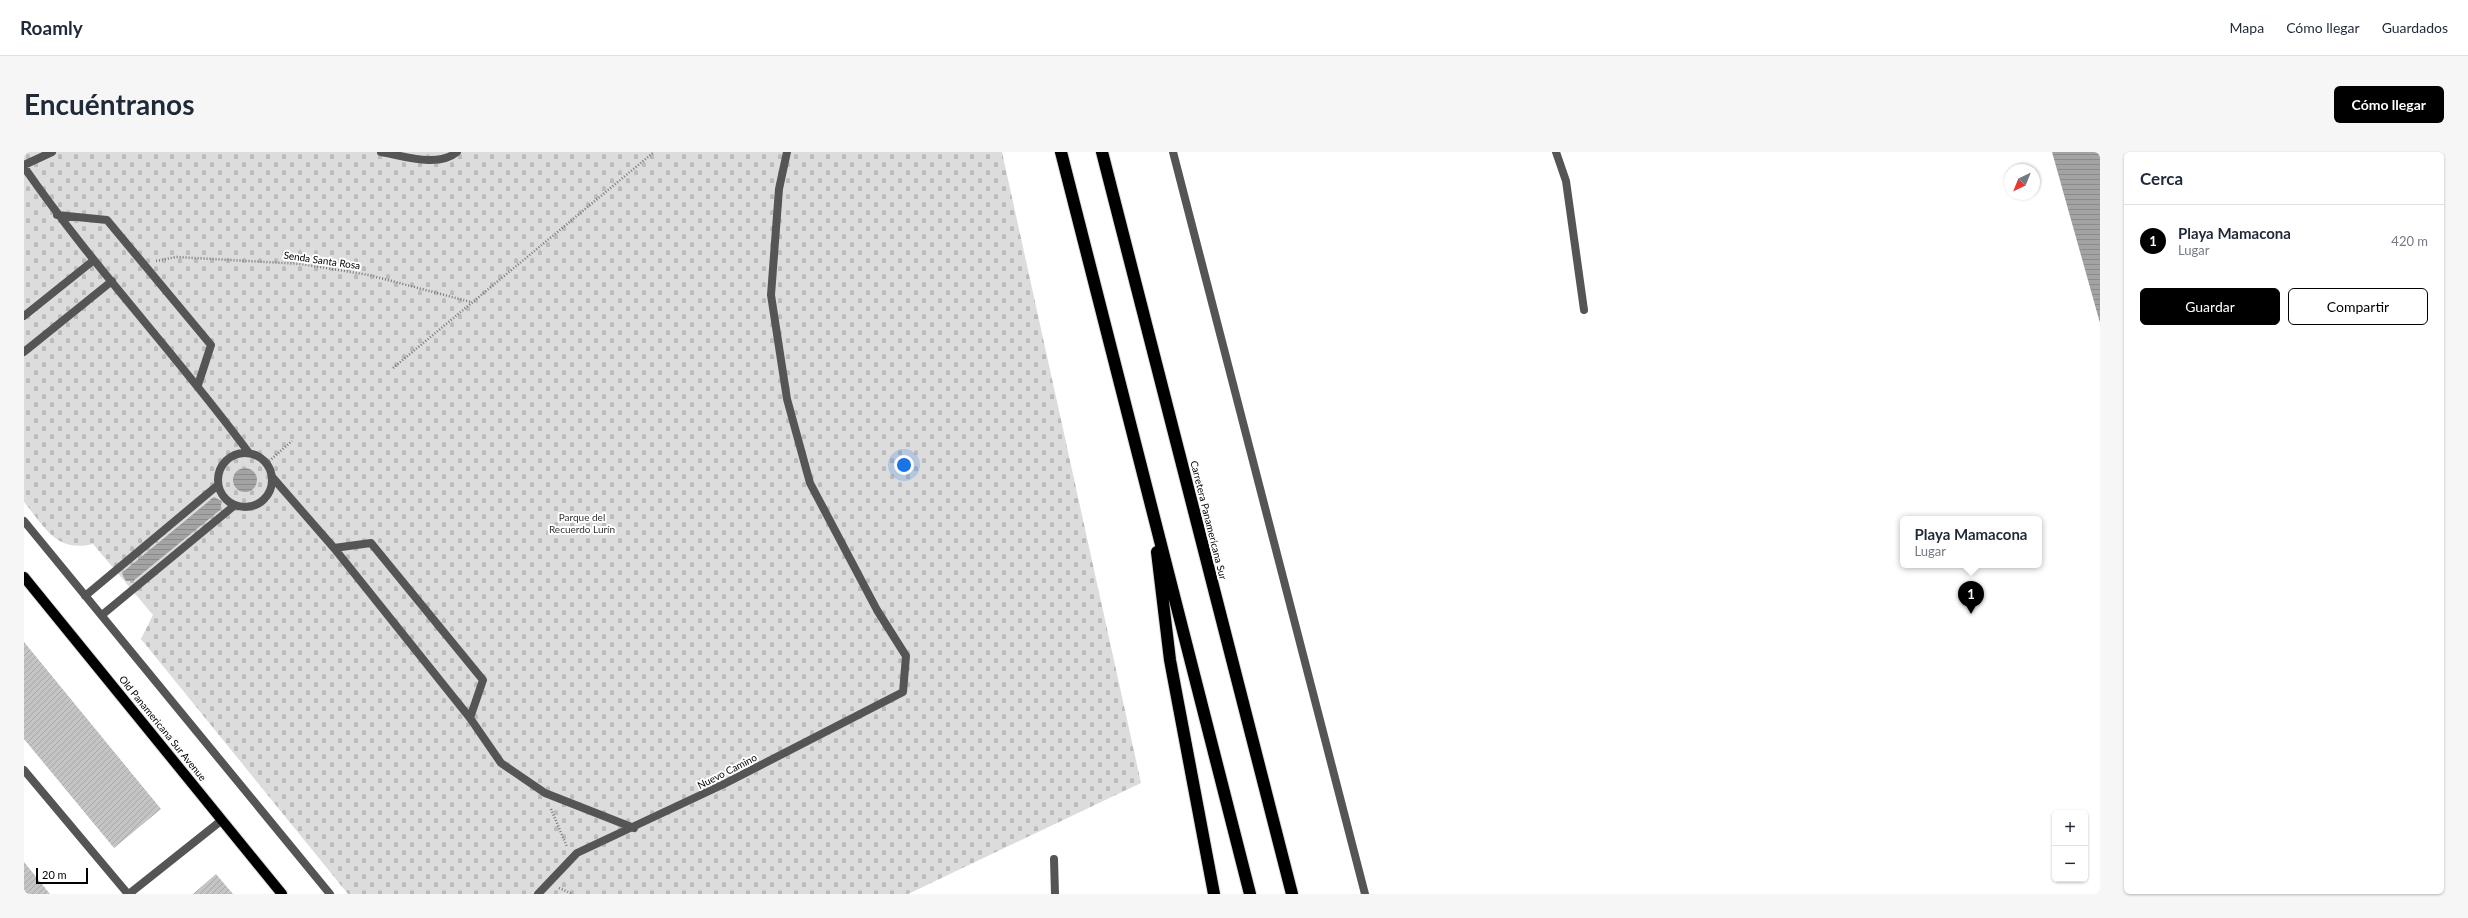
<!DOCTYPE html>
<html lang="es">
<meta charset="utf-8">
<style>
:root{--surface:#fff;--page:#f6f6f7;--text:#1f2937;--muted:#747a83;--line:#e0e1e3;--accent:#000}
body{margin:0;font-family:Lato,sans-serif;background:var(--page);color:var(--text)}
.controls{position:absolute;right:12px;bottom:12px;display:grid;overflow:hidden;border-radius:6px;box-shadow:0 1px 3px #0004}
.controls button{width:36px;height:36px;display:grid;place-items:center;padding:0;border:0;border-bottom:1px solid var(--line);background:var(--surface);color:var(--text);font:20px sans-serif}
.compass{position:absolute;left:1980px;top:12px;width:36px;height:36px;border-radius:50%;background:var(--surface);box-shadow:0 1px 3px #0004;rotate:223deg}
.scale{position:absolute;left:12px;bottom:10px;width:52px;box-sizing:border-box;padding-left:4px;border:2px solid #000;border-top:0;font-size:11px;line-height:14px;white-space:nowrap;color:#000;-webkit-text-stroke:3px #fff;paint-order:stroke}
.you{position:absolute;left:880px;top:313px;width:14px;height:14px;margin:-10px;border:3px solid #fff;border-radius:50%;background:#1a73e8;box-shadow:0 0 0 6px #1a73e833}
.badge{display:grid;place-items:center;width:26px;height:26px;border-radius:50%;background:var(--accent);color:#fff;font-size:13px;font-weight:700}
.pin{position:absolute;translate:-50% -33px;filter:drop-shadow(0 1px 2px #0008)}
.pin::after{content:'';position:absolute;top:21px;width:14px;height:12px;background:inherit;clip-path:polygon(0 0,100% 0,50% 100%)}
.popup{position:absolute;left:1876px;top:364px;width:142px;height:52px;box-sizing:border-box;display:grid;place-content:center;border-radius:6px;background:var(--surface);filter:drop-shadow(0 1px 3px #0005);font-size:13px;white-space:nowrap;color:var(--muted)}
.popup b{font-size:15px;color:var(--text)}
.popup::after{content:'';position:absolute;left:50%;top:100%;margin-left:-8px;border:8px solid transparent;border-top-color:var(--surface)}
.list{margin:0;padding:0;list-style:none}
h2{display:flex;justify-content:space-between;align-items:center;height:52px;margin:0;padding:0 16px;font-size:17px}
h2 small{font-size:13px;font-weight:400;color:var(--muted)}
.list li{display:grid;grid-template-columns:26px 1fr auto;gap:12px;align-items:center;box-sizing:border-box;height:72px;padding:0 16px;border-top:1px solid var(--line)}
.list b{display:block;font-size:15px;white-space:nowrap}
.list p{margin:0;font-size:13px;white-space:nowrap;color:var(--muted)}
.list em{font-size:13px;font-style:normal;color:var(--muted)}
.actions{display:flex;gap:8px;padding:12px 16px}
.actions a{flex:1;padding:9px 0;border:1px solid var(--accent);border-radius:6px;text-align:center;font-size:14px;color:var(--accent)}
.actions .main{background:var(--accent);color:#fff}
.map{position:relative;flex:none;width:2076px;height:742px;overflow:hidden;border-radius:6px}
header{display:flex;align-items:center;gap:24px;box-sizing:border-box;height:56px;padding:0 20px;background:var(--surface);border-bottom:1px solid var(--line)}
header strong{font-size:19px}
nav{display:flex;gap:22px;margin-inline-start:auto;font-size:14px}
.intro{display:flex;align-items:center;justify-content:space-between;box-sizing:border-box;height:96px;padding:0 24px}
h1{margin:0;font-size:28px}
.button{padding:10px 18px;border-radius:6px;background:var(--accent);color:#fff;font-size:14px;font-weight:700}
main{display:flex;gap:24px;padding:0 24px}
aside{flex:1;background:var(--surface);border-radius:6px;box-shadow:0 1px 3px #0004}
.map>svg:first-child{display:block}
.cemetery{fill:url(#cemetery-stones)}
.water{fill:url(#water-rules)}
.building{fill:url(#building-hatch)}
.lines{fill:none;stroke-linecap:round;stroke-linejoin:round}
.primary-casing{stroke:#dbdbdb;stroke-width:12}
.highway-casing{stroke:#dbdbdb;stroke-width:14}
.path{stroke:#777;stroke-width:2.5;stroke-dasharray:1 2;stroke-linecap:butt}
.lane{stroke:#555;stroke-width:8}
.street{stroke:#555;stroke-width:8}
.primary{stroke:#000;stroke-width:10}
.highway{stroke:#000;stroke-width:12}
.labels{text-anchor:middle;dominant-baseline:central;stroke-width:4;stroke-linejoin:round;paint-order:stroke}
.street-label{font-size:10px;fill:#000;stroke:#fff}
.park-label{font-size:10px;fill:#333;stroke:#fff}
</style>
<header>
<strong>Roamly</strong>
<nav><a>Mapa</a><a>Cómo llegar</a><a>Guardados</a></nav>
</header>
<div class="intro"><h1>Encuéntranos</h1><a class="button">Cómo llegar</a></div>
<main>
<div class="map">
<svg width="2076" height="742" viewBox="0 0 2076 742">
<defs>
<pattern id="cemetery-stones" width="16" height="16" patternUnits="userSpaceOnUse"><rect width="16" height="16" fill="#dcdcdc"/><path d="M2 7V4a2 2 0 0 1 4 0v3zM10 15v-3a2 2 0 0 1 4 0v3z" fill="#bbb"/></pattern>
<pattern id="water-rules" width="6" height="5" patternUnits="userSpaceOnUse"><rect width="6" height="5" fill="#a3a3a3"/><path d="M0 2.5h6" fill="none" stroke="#8b8b8b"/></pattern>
<pattern id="building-hatch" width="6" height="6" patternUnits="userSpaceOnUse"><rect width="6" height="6" fill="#c4c4c4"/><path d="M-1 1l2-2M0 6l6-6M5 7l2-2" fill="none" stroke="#a7a7a7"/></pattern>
</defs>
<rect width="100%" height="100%" fill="#fff"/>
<path class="cemetery" d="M0,0H978L1117,631L884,742H324L117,487L129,463L69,392C32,401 21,375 0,350Z"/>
<path class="water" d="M2028,0H2076V171Z
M209 328a12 12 0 1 1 24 0a12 12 0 1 1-24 0Z
M190,345L198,349L196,358L109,429H102L99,424V420Z"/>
<path class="building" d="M0,490L137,657L90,696L0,587Z
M0,710L26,742H0Z
M192,722L209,742H169Z"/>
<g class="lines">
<defs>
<path id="primary" d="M0,425L258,742"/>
<path id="highway" d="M1037,0L1226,742
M1078,0L1268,742
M1133,400L1146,508L1190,742"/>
</defs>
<use href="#primary" class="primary-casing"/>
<use href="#highway" class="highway-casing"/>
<path class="path" d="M132,109L152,105L278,112L345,123L447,150
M369,216L630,0
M243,311L268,289
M527,657L543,695
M535,736L549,742"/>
<path class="lane" d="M357,0C380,4 414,16 433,0
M1532,0L1542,29L1560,158
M0,13L28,0
M0,15C69,115 153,203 225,301
M33,63L83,68L187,193L174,233
M0,164L70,108
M0,200L88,129
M194 328a27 27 0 1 1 54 0a27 27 0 1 1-54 0Z
M249,326L310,396L446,566L477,611L521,641L610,676
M0,369L306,742
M310,396L347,391L459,528L446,566
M61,444L194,333
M78,463L211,353
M0,618L104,742
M1030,707L1031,742
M105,742L198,668
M514,742L553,701L700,632L879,540L882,504L853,458L786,331L763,247L747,143L755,37L763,0"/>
<path class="street" d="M1149,0L1341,742"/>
<use href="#primary" class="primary"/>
<use href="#highway" class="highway"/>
</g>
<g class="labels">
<g class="street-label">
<text transform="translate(298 108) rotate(8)">Senda Santa Rosa</text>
<text transform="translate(1185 368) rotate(76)">Carretera Panamericana Sur</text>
<text transform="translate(139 576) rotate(51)">Old Panamericana Sur Avenue</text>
<text transform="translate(703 619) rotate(-27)">Nuevo Camino</text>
</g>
<g class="park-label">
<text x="558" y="365">Parque del<tspan x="558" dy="12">Recuerdo Lurín</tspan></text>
</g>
</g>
</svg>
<div class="controls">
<button>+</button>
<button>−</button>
</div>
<svg class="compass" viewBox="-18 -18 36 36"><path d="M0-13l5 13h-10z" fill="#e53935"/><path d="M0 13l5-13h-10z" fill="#747a83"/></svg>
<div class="scale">20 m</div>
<div class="you"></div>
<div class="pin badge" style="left:1947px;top:462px">1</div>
<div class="popup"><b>Playa Mamacona</b>Lugar</div>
</div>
<aside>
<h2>Cerca<small></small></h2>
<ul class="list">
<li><span class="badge">1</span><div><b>Playa Mamacona</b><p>Lugar</p></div><em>420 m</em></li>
</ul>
<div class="actions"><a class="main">Guardar</a><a>Compartir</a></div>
</aside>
</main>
